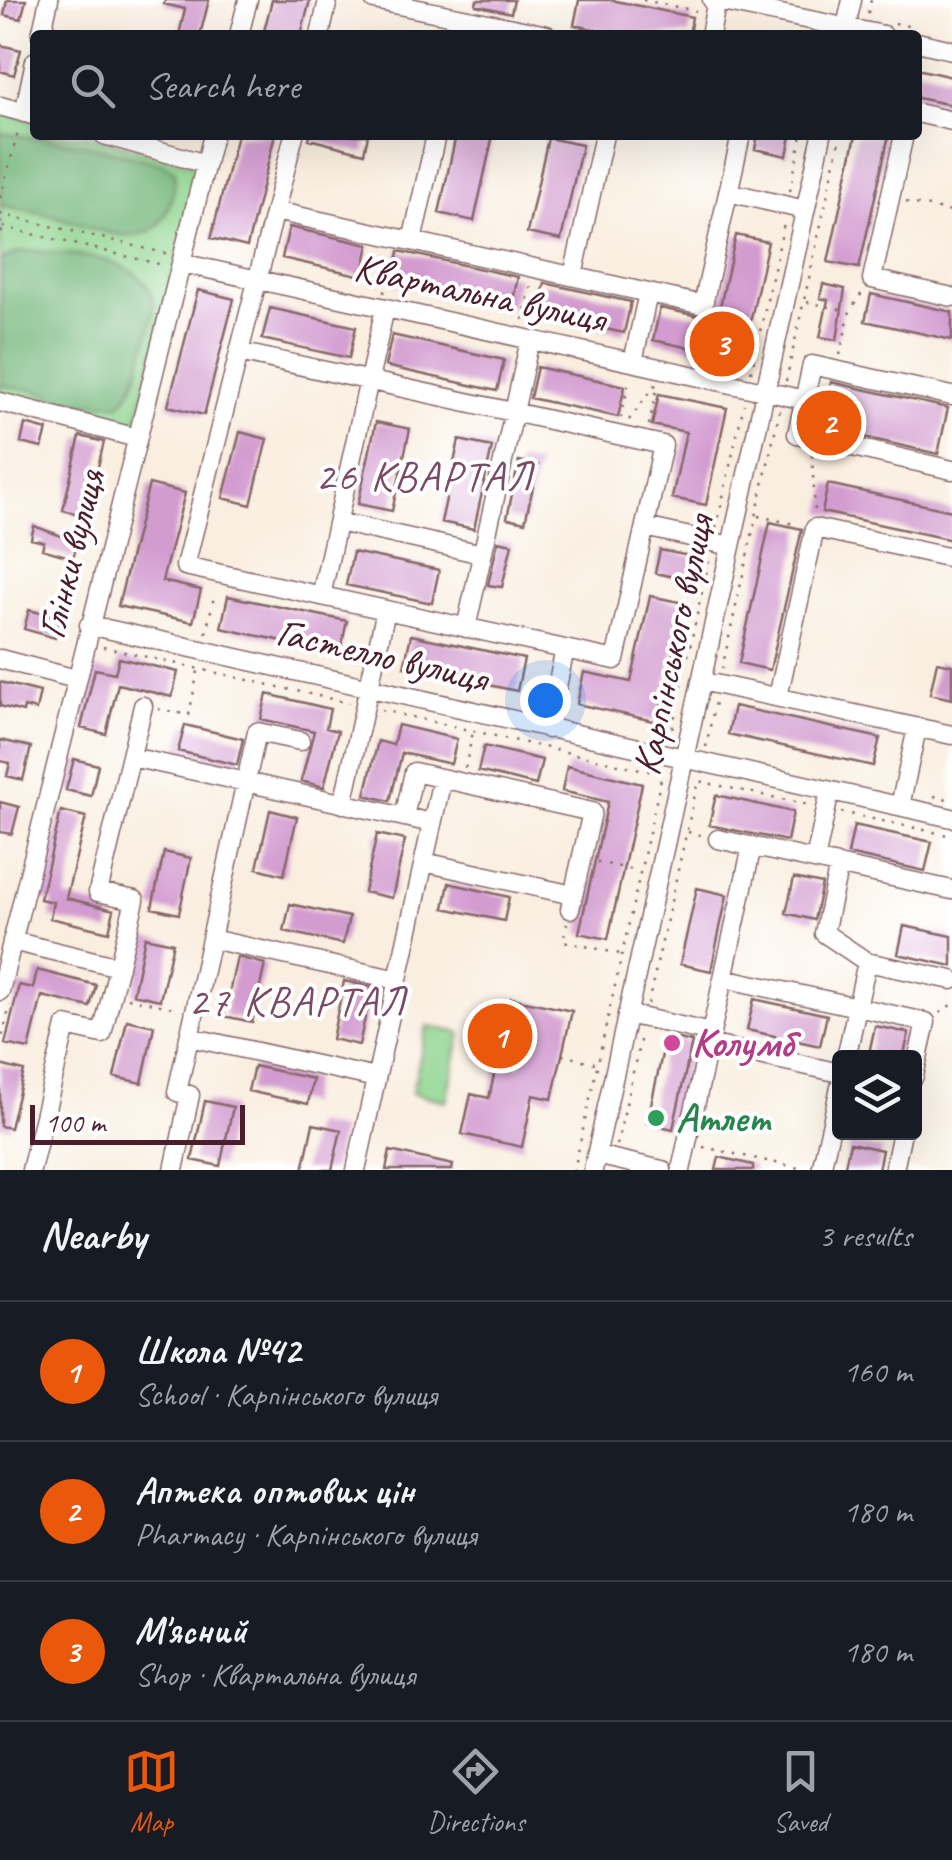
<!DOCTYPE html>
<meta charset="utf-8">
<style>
:root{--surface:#171b24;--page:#20242c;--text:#f1f3f6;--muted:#9ea1a6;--line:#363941;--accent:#ea580c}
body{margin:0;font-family:Caveat,sans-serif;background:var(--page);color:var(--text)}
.controls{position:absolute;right:30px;bottom:30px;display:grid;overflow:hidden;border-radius:10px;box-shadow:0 10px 40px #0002}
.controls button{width:90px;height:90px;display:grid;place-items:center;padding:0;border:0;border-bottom:2px solid var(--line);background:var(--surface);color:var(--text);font:50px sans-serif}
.scale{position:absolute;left:30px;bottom:25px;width:215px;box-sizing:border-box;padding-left:10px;border:5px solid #4a1f2b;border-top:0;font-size:28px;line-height:35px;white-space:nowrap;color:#4a1f2b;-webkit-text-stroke:8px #fff;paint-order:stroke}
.you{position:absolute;left:545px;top:700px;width:35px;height:35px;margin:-25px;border:8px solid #fff;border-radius:50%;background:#1a73e8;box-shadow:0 0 0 15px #1a73e833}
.badge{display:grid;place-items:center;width:65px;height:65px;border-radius:50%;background:var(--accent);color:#fff;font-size:32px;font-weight:700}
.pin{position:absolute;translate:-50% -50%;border:5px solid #fff;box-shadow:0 2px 10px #0006}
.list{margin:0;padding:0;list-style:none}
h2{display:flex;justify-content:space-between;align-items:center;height:130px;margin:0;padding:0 40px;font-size:42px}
h2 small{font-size:32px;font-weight:400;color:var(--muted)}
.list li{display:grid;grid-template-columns:65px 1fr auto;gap:30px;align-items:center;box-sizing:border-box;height:140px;padding:0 40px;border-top:2px solid var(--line)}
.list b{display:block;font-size:38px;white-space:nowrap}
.list p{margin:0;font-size:32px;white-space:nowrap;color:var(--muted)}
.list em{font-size:32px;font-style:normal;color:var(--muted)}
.icon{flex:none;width:55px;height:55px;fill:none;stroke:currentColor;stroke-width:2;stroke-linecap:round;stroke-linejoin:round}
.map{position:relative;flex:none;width:952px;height:1170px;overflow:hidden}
.search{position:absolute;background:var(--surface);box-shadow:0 10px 40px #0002;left:30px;right:30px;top:30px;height:110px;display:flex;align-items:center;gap:25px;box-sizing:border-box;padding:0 35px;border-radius:10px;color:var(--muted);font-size:38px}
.sheet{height:550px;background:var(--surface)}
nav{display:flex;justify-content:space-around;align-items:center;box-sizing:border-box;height:140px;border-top:2px solid var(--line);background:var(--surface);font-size:28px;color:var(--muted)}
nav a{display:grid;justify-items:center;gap:5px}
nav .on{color:var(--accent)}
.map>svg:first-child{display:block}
.green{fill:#8ed48e;stroke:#6c7a5c;stroke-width:2.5}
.forest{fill:#72b679;stroke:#5e6a52;stroke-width:2.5}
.building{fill:#d39cd0}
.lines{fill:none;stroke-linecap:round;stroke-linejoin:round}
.minor-casing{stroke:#87676a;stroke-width:21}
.path{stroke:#87676a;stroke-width:2.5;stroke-dasharray:2.5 8;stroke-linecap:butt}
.minor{stroke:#fff;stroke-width:18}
.hotel-dot{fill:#d1479c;stroke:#fff;stroke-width:4}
.leisure-dot{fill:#2e9e5b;stroke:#fff;stroke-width:4}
.labels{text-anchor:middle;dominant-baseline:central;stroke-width:8;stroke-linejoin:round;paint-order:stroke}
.street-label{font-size:40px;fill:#4a1f2b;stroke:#fff}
.hotel-label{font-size:40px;font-weight:bold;fill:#b23c85;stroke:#fff;text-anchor:start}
.leisure-label{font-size:40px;font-weight:bold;fill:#27864d;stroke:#fff;text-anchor:start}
.neighbourhood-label{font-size:42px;letter-spacing:2.5px;fill:#7a4b65;stroke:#fff}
</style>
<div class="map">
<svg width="952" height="1170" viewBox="0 0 952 1170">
<rect width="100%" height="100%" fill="#fff"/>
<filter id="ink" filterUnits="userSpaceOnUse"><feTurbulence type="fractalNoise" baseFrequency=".01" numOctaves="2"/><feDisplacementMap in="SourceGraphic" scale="20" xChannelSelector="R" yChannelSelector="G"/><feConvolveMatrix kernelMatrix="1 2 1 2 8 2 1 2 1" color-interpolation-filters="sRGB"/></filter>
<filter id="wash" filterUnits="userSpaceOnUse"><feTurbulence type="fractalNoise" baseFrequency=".0048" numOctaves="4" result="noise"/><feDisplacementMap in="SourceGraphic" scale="40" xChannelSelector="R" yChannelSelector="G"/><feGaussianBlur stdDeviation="2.25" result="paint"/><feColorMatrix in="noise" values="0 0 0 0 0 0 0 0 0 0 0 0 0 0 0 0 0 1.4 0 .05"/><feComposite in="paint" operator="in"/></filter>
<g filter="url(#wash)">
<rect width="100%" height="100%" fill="#f9eedf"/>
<path class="green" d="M0,111L35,121V135H87L201,166L134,433L0,397Z
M427,1026L461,1033L446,1101L412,1093Z"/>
<path class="forest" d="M0,133L84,144L163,164L175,171C176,185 173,195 168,208C150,259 89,225 53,216C36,211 17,209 0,205Z
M36,251C74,255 152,256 154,308C154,320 148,335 145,347C139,368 136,389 120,404L71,403L34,390L0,385V260L19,252Z"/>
<g id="blocks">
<path class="building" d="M7,0H26L21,19L4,15Z
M165,0H209L200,35H179L185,9L164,4Z
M272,0H310L301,35H263Z
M477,0H514L511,13L476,5Z
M579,0H611L692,17L689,35H622L574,25Z
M0,45L21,50L14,75L0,71Z
M917,69L952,77V105L917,98Z
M237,135H275L247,247L211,238Z
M310,135H368L364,153L309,139Z
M456,135H493L474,221L439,213Z
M758,135H791L787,156L755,149Z
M856,135H889L859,268L828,262Z
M548,138L582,145L561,240L527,233Z
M289,227L369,245L362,276L282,258Z
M736,235L768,242L742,359L653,340L660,308L717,320Z
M399,251L518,277L511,309L392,283Z
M545,283L631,302L624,333L538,314Z
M823,284L845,289L837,340L820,337L828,300L820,298Z
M198,290L234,299L204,415L168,406Z
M871,294L952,312V340L865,321Z
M270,308L356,327L349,358L262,339Z
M392,335L504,360L497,391L385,366Z
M537,367L625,386L618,417L530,398Z
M831,382L948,408L938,454L821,427Z
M659,394L727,408L706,505L672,498L686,432L652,425Z
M376,422L410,429L392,511L358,504Z
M25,424L47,430L42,448L21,443Z
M240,432L267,439L251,505L223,498Z
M80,436L104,442L86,516L63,510Z
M459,440L492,447L474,529L441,522Z
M519,461L538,465L525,522L507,518Z
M149,484L185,493L162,581L201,590L193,622L118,606Z
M828,484L952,511V540L822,512Z
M770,522L802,529L770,670L739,663Z
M34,526L78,542L73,558L42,549L44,542L31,539Z
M498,541L512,544L502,587L488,585Z
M660,550L694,557L689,580L655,573Z
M353,552L439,570L432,603L346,585Z
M228,596L347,621L340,653L221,628Z
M650,596L684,603L658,722L577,704L584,672L631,682Z
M29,610L60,618L55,638L24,629Z
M411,635L524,659L517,691L404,667Z
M119,658L178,672L172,697L118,684L106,734L81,728L95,669L115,673Z
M937,662L952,665V699L930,694Z
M0,682L40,692L36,710L24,707L23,712L0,706Z
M267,694L330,709L326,728L338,731L324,787L301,781L314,731L261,719Z
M734,706L880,738L873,766L728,734Z
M185,725L243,739L237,765L178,751Z
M398,725L457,739L451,764L402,753L390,801L365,795L378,741L393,745Z
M0,740L31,747L23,780L7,776L10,763L0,761Z
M484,746L542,760L536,785L478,771Z
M74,759L98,765L91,796L66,790Z
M567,766L642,784L608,939L579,933L608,802L562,791Z
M716,795L793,812L787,841L709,825Z
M0,802L19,807L12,834L0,832Z
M270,810L297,817L284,875L257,868Z
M61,811L86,817L66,898L114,910L109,932L50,918L53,902L40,899Z
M854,825L932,842L925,871L848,854Z
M377,834L405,840L392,898L364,892Z
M164,852L191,858L179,914L152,908Z
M794,878L822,884L814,920L786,913Z
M449,883L509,897L504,921L444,908Z
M697,888L727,895L711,971L680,964Z
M290,904L349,917L343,944L284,931Z
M904,926L952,936V966L898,954Z
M145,937L173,943L160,1000L133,994Z
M237,957L265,964L252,1022L224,1016Z
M37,970L96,985L90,1007L42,996L29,1049L5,1044L19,985L33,988Z
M344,981L372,987L359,1045L332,1039Z
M511,998L572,1011L552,1099L533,1095L522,1147L462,1134L471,1094L489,1098L497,1061L520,1066L528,1028L505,1023Z
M754,999L827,1015L820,1046L747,1030Z
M127,1020L154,1026L142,1083L114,1077Z
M875,1026L909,1033L903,1058H868Z
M666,1036L692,1042L673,1129L647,1123Z
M0,1065L24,1071L10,1128L0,1126Z
M254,1066L313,1079L308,1104L248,1091Z
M205,1101L233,1107L220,1166L192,1160Z
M313,1124L341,1130L332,1170H303Z
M850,1143L882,1150L878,1170H844Z
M390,1151L453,1165L452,1170H386Z
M719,1157L753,1165V1170H716Z"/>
</g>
</g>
<g filter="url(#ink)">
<use href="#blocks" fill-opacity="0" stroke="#87676a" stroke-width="2.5"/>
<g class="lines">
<defs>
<path id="minor" d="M374,0L547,35
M712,0L883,35
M41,35L49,0
M239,35L248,0
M320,35L328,0
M710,35L717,0
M844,35L852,0
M917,42L952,50
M0,106L33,115
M24,113L35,61
M917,113L952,121
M104,135L206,164
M904,135L872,279L952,297
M728,192L805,210
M275,211L703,305L741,135
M412,241L436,135
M181,263L805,400
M573,276L604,135
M239,352L663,445L615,660L185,566L294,135
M633,362L648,293
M952,396L812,365L797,434L952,470
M0,402L137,438
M338,522L482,554
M645,527L731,546
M321,596L385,308
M89,625L952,818
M466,628L530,340
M0,659L76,679
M701,681L952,735
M778,697L815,528L952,558
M548,729L565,649
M131,757L432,823
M343,804L386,610
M900,806L917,728
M404,817L414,772L592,812L570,909
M718,839L952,890
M815,860L830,791
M424,862L573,895
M839,865L824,933L867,962L952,980
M211,939L398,980
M12,941L119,967
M723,978L926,1022L914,1076
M0,991L213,135
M627,1014L711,1033
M189,1037L376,1078
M709,1044L840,1073
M846,1058L867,962
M596,1155L662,1170
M31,1170L66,1026L102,1034L135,900L98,892L143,706
M174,1170L190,1095L177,1092L257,732L300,741
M356,1170L442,779
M593,1170L822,135
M681,1170L752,846
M821,1170L840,1087
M894,1170L902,1132"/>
</defs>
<use href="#minor" class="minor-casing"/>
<path class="path" d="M643,0L696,11
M868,13L871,0
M895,23L912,27
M790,191L802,135
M0,198L19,129
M906,202L952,212
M0,214L169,254
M0,221L3,227L0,238
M3,227L163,265
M384,293L393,252
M807,302L848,311
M523,320L531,284
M840,355L850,311L862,293
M751,372L784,224
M786,381L841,135
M821,404L840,408
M621,418L630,377
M629,420L657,383
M649,425L658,384
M812,455L815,512
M758,516L799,525
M716,528L744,404
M206,633L215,592
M103,647L349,703
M722,669L780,409
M158,709L189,715L198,671
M381,710L662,774L574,1170
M670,738L709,560
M706,747L715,702
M465,768L473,732
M934,796L952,800
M841,812L952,836
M688,832L704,836
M597,862L638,871
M567,923L563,941L620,954
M128,998L179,1009
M648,1004L698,781L809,805
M940,1013L952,1004
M0,1046L10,1005
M562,1055L595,1063
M617,1145L641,1036
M703,1147L803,1169"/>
<use href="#minor" class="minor"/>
</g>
</g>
<circle class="hotel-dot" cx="672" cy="1043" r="10"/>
<circle class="leisure-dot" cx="656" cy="1118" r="10"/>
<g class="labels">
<g class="street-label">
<text transform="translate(480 293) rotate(12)">Квартальна вулиця</text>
<text transform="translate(71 554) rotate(-76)">Глінки вулиця</text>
<text transform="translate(673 645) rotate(-78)">Карпінського вулиця</text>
<text transform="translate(382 655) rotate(13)">Гастелло вулиця</text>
</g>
<g class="hotel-label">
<text x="692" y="1043">Колумб</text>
</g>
<g class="leisure-label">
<text x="676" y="1118">Атлет</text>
</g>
<g class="neighbourhood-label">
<text x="425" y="476">26 КВАРТАЛ</text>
<text x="298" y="1001">27 КВАРТАЛ</text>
</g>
</g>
</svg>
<div class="controls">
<button><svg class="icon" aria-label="layers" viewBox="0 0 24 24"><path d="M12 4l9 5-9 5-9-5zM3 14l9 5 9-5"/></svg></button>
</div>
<div class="scale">100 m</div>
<div class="you"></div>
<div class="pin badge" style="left:500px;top:1036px">1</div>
<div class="pin badge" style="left:829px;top:423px">2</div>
<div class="pin badge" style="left:722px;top:344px">3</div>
<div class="search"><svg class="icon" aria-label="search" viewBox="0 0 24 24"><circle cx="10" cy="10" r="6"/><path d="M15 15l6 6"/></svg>Search here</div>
</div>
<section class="sheet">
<h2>Nearby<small>3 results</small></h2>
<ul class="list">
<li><span class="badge">1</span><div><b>Школа №42</b><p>School · Карпінського вулиця</p></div><em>160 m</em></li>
<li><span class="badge">2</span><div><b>Аптека оптових цін</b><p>Pharmacy · Карпінського вулиця</p></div><em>180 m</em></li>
<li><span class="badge">3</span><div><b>М'ясний</b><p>Shop · Квартальна вулиця</p></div><em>180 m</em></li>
</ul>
</section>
<nav>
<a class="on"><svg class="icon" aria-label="map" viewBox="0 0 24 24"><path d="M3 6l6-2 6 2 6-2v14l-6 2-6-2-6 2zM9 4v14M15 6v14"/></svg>Map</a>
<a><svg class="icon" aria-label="directions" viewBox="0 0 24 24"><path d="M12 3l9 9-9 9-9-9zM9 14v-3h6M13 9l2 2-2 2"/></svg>Directions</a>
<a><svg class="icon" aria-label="saved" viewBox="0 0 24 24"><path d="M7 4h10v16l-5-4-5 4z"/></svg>Saved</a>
</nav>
